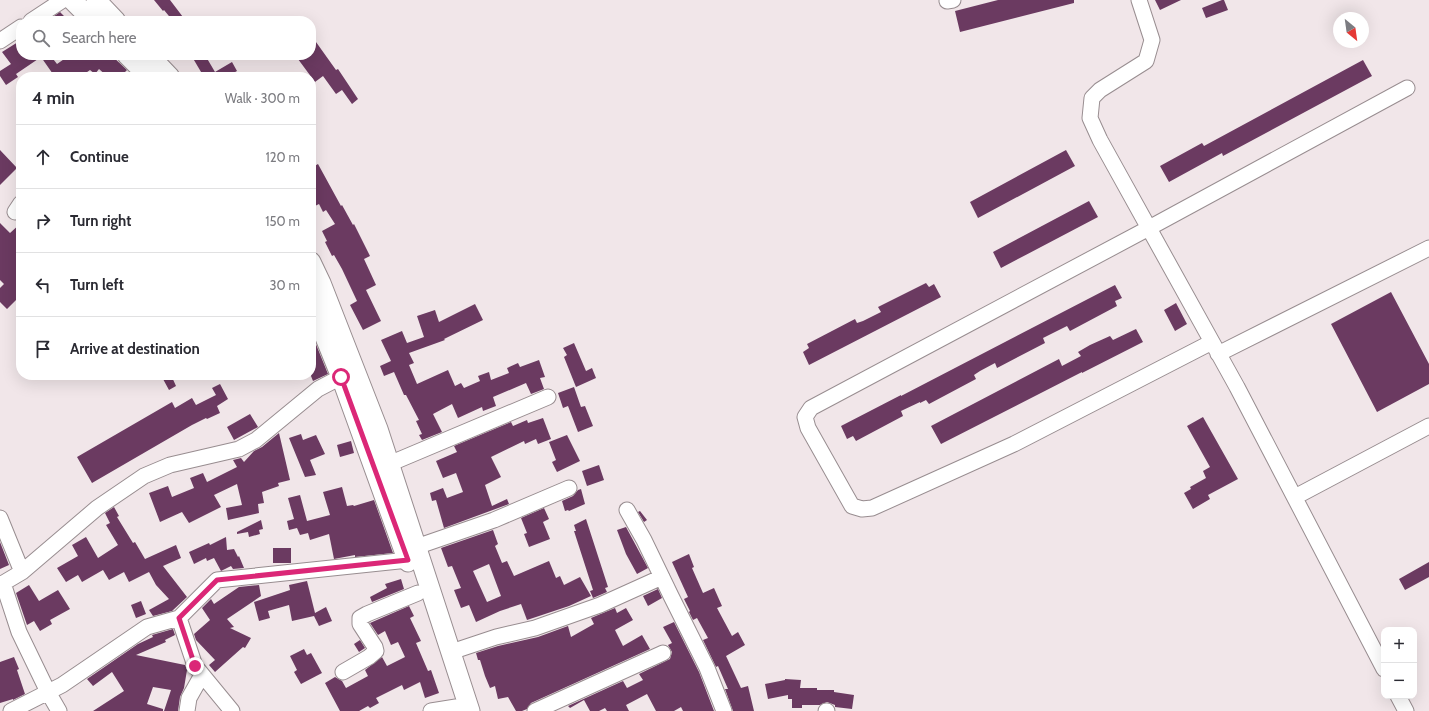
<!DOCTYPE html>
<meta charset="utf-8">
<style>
:root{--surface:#fff;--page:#f7f7f7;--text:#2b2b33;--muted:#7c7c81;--line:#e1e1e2}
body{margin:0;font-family:Cabin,sans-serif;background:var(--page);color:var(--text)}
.controls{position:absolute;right:12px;bottom:12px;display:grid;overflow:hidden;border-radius:8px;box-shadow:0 4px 16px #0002}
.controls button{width:36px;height:36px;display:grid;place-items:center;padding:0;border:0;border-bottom:1px solid var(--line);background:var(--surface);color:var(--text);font:20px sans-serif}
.compass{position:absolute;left:1333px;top:12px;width:36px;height:36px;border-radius:50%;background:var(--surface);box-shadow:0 4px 16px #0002;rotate:151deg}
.stop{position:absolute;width:12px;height:12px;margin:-9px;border:3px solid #db2777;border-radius:50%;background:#fff}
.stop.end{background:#db2777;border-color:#fff;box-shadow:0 1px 4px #0008}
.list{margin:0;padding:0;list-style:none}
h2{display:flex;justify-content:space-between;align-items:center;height:52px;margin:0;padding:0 16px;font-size:17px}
h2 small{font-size:13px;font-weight:400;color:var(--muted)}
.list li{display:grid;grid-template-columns:26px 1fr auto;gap:12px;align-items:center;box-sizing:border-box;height:64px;padding:0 16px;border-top:1px solid var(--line)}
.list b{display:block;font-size:15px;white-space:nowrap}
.list em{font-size:13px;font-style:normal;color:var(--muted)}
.icon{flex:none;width:22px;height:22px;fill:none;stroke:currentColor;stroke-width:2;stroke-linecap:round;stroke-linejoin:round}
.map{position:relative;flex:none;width:1429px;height:711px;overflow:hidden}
.search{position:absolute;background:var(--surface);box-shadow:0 4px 16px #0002;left:16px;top:16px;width:300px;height:44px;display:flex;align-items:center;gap:10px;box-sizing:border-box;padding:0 14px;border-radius:16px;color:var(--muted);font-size:15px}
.panel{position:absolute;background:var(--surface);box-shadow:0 4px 16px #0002;left:16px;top:72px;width:300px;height:308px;border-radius:16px}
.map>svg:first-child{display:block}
.building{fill:#6b3a61;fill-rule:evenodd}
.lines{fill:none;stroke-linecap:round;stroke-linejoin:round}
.minor-casing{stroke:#988d90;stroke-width:17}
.major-casing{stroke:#988d90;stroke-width:21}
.minor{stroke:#fff;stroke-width:15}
.major{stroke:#fff;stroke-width:19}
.route{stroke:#db2777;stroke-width:5}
</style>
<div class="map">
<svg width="1429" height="711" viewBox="0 0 1429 711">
<rect width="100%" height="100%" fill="#f1e6e9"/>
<path class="building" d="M154,0H170L186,21H173L164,10L163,11Z
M998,0H1074V3L960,32L955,11Z
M1155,0H1181L1160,10Z
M1222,0H1224L1228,10L1206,18L1202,8Z
M60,12L69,21H47Z
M311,35L336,70L338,69L358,99L352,104L342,90L336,94L323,76L315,82L295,55H311Z
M18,42L21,47V55H50L57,64L70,55H111L127,70L120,77H108L99,69L95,74L90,70L80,77H55L41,57L16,74L18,77L6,85L0,76V71L11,64L2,52Z
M191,55H205L215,72L232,62L237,71L226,77H204Z
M1363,60L1372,76L1223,156L1222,153L1169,182L1160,166L1202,143L1204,146Z
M0,150L17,168L0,185Z
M1066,150L1075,166L978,218L970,202Z
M318,164L341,206L342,205L353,225L354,224L370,256L364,259L376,285L366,290L381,321L363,330L350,305L357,301L342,269L334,255L332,256L325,242L327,241L322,231L335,224L326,210L323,212L319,204L311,208V168Z
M1089,201L1098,217L1001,268L993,252Z
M0,223L10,233L21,223V295L7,309L0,302V288L4,284L0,280Z
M926,283L929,287L934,284L941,297L809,365L803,352L809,348L807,344L855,319L857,323L863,321L881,312L878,307Z
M1115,285L1122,298L1115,301L1117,306L1070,331L1067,326L1043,338L1045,343L997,368L995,363L980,371L974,375L976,379L929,404L926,400L920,403V402L901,411L903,416L856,441L853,436L847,439L841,426L901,395V396Z
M1391,292L1429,364V384L1377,412L1331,324Z
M1176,303L1187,324L1175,331L1164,310Z
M475,304L483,320L444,339L445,340L409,353L414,363L409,365L417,384L448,370L455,386L461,383L464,388L480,381L478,376L489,372L491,380L509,373L507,368L518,363L520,367L539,360L545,377L540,378L544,389L531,394L526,383L493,397L496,406L483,411L482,407L458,418L452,404L433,414L442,432L422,440L419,435L422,434L416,421L419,420L406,395H404L394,372L384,376L380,366L391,361L381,340L402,331L407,343L424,337L417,316L435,310L439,322Z
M1136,329L1143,342L1082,373V372L941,444L931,426L1059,359L1062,366L1081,356L1078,352L1090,345L1110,336L1113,340Z
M311,332L328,374L313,381L311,376Z
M574,343L586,371L592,368L596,378L576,387L564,357L567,355L563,348Z
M171,375L176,386L169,390L163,379Z
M220,384L228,399L217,406L220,413L207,419L206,418L192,425L92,483L77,457L172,402L175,408L192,398L196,405L216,395L212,388Z
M574,387L581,407L585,406L593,426L578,432L568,406L563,408L558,393Z
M250,414L258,427L234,440L227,427Z
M1203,417L1238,479L1208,495L1210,499L1193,509L1184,493L1191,489L1190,487L1206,478L1203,471L1210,467L1187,426Z
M543,418L551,439L538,444L536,439L525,444L524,441L491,457L501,477L485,485L492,506L507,499L509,504L444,528L436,500L432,501L430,493L443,488L447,498L463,492L456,473L443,478L436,461L457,452L454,446L511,422L513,426L527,420L528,423Z
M279,433L290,480L278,483L279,486L262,492L264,503L258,504L259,513L228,520L226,508L242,505L237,484L214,495L221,507L189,523L182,512L160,522L149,493L168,486L172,497L194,488L190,478L203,473L207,482L237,467L233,460L241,458L244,462L254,451L262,447Z
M301,434L303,440L316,435L325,454L310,460L316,475L305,477L289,438Z
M567,435L580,461L557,472L552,462L556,460L549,442Z
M351,441L354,453L340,457L337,445Z
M599,465L604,480L587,486L582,471Z
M342,487L347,506L353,505L354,506L374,500L393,553L355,557V555L334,559L329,534L310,540L308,533L300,535L297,528L289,530L287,521L294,519L288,498L300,495L307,521L330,515L323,492Z
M581,489L585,504L569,511L568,510L565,511L562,501L573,496L578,490Z
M114,507L119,516L117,517L133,543L135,542L145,559L176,545L181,558L163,566L187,597L172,611L153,616L149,610L169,599L156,585L149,572L129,582L124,572L109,580L103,570L82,582L78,575L66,582L57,568L78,556L72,545L86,537L98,558L118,545L106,525L110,523L105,513Z
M544,508L549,519L543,522L550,539L529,547L524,534L527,533L521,518Z
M640,511L647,520L644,522L638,512Z
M586,519L608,587L605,588L607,592L593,598L590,591L593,590L574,531H576L574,525Z
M261,520L263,529L259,530L260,534L249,537L248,532L237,534V532Z
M626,527L648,568L637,574L626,554L617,530Z
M493,530L498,544L495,546L502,563L507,561L514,576L549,561L556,578L560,576L564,585L580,577L591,596L569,606L527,620L521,604L500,611L476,622L469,605L461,608L454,590L461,588L452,566L448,567L441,548ZM489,564L501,596L487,602L473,571Z
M226,537L227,550L234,549L238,557L239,556L244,568L233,569L231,566L221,571L214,558L207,561L206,558L194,564L189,552L209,543L210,545Z
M0,542L9,565L0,569Z
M273,548H291V563H273Z
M689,554L694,567L692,568L703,593L714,588L722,606L717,608L732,636L738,632L745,645L726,656L741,688L748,686L754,711H733L725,689H728L718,666L716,667L703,640L708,638L697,618L693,620L689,612L690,611L684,599L688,597L672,562Z
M1429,562V577L1405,590L1399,579Z
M401,579L404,589L372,602L370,597L387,588L385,584Z
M307,581L315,613L326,607L332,621L319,626L314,616L292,621L289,605L268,611L270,618L259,621L254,602L290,590L289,585Z
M29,585L39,601L58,590L70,609L50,620L52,624L40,631L34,621L27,625L16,593Z
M259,585L261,596L227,619L234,627L230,628L251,638L245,648L243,647L215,672L209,665L215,660L196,640L194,634L210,620L202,608L211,599L214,604L239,587Z
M658,589L662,598L648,606L643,596Z
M141,601L146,614L136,618L131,605Z
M409,606L414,616L410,618L421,641L416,643L428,671L431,670L439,693L425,698L420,682L404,690L402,685L376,698L379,703L370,708L368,706L359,711H340L325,683L335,677L342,681L346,688L368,676L365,670L382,657L387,666L405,657L398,642L391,645L385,631L378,635L370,623Z
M615,608L617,613L626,608L633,620L615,630L623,646L642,635L650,649L531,703L527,709L522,711H516L508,697L498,699L495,686L490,688L485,676L480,660H478L476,653L498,646L538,637L568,626L571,637L594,624L591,618Z
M674,622L699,672L714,711H683L681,707L674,711H656L647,694L626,705L629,711H607L605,708L599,711H590L584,700L570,708L568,706L623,681L627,688L643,680L639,674L670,659L672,652L668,645L672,643L663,627Z
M173,629L175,635L165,640L166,642L136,655L185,665L187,670L184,688L180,697L178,711H164L171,690L153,687L147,704L163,709V711H93L124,691L112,672L93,686L87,679L138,644L153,637L152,635Z
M360,640L365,648L359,652L354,644Z
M304,649L307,655L311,653L322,673L301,684L294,672L297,670L290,656Z
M14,657L19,669L17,670L25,694L13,700V699L0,703V662Z
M785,679L801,680L800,688H817V690H834V692L854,695L852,709L835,707V705L827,702L820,705H802V708H792V699H788V695L768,699L765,684L785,680Z"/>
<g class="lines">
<defs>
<path id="minor" d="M1139,0L1152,40L1146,61L1100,90L1092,98L1090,118L1100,140L1237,387L1384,669
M947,1L953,0
M31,21L63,0
M0,41L21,27
M15,212L21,203
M1212,342L1014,444L872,508L862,509L852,506L808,428L805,417L811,408L1149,228L1407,88
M1218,354L1429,248
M389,464L548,397
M1295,497L1429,426
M627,510L644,540L671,596L707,668L724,711
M0,518L22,572
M416,547L494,520L569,488
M3,583L19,632L48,692L59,711
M0,585L22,572L97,508L144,476L170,465L239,449L256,440L318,389L341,377
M179,618L195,666L232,711
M451,652L496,637L535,628L600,605L662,577
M343,672L369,657L376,651L375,647L360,624V618L367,614L418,593
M1398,696L1406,711
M11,711L62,685L147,627L179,618L217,580L418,559
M187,711L189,698L202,675
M431,711L456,707
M535,711L663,653
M826,711H827"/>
<path id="major" d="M72,0L93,21
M96,0L116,21
M127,55L149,77
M149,55L170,77
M311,262L321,283L378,429L470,711
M311,303L341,377L408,562"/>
</defs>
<use href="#minor" class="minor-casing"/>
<use href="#major" class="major-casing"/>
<use href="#minor" class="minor"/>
<use href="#major" class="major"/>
</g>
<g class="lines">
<path class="route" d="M195,666L179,618L217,580L408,560L341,377"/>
</g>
</svg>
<div class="controls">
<button>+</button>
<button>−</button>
</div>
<svg class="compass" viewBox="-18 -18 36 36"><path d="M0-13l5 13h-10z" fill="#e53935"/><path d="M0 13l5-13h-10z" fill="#7c7c81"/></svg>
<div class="stop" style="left:341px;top:377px"></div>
<div class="stop end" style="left:195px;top:666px"></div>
<div class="search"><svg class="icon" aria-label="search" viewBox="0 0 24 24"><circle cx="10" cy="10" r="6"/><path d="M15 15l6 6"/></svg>Search here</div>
<section class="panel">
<h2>4 min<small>Walk · 300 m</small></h2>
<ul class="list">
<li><svg class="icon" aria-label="ahead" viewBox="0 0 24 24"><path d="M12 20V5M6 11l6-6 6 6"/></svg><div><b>Continue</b></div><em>120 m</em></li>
<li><svg class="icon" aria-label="right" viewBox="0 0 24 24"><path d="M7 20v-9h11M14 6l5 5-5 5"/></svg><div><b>Turn right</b></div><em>150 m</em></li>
<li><svg class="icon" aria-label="left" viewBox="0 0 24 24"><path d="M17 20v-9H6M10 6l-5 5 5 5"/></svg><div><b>Turn left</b></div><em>30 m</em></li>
<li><svg class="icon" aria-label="arrive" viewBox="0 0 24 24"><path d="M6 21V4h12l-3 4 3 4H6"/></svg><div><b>Arrive at destination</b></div></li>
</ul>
</section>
</div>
